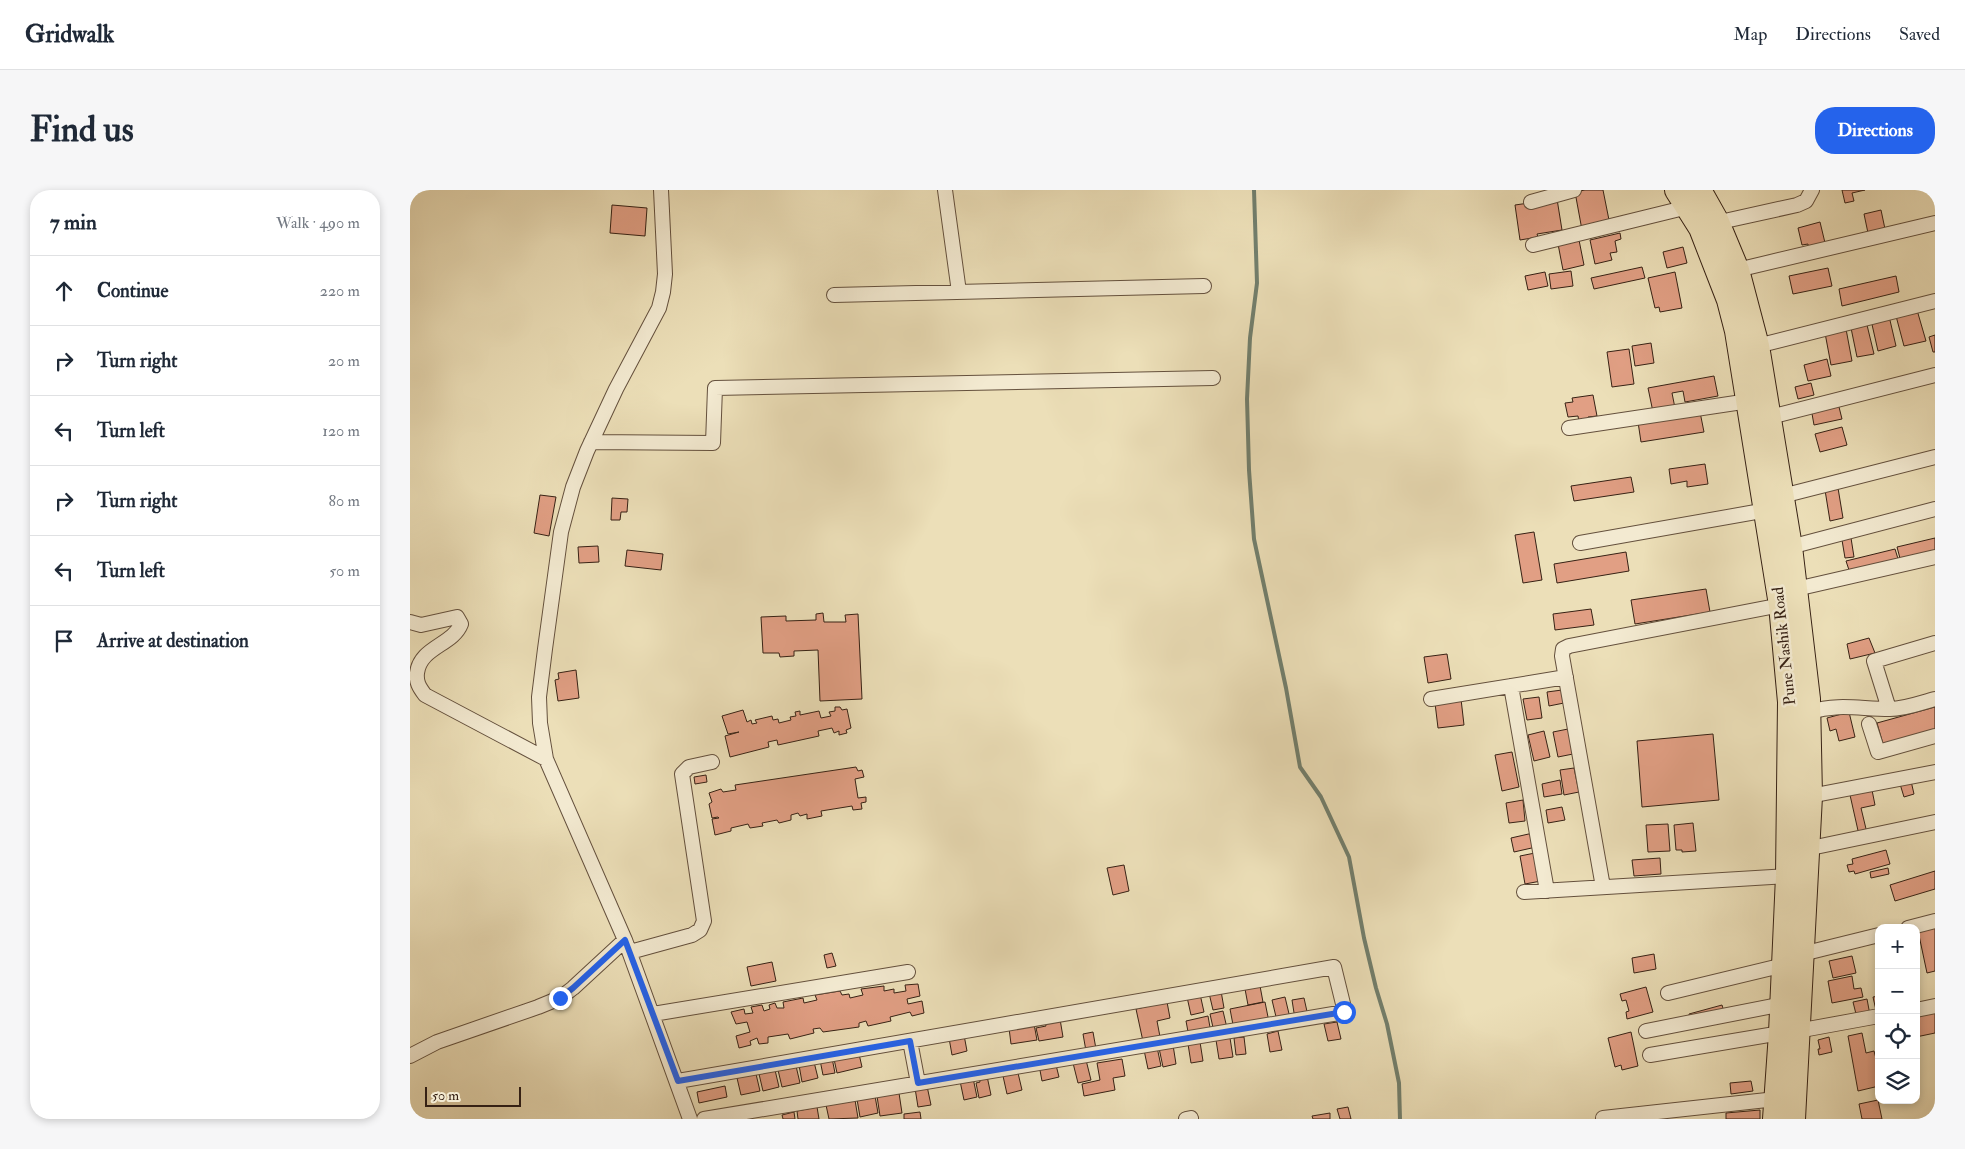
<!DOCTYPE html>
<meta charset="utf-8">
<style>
:root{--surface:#fff;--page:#f6f6f7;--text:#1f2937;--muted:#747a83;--line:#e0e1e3;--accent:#2563eb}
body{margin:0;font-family:"IM FELL Double Pica",serif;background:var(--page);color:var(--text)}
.controls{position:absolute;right:15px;bottom:15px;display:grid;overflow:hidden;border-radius:10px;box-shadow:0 2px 8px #0003}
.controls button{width:45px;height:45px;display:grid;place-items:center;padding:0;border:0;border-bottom:1px solid var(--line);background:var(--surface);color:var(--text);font:25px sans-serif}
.scale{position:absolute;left:15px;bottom:12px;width:96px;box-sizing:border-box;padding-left:5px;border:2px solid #362114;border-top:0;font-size:14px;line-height:18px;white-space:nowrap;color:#362114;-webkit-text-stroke:4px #f3ead1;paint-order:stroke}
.stop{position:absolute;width:15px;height:15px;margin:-11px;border:4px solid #2563eb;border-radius:50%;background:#fff}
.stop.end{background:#2563eb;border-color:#fff;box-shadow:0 1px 5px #0008}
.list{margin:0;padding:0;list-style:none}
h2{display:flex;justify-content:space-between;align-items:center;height:65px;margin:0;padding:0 20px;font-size:21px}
h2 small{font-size:16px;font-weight:400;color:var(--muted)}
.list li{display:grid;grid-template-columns:32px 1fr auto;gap:15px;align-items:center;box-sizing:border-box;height:70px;padding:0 20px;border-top:1px solid var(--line)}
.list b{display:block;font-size:19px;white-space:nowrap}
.list em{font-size:16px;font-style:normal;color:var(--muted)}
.icon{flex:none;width:28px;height:28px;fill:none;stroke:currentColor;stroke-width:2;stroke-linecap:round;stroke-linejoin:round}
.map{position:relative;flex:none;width:1525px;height:929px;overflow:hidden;border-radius:20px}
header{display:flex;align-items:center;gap:30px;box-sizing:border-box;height:70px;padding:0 25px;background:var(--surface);border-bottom:1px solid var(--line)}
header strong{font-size:24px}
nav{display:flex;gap:28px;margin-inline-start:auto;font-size:18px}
.intro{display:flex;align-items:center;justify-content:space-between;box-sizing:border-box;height:120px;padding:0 30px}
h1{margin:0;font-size:35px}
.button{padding:12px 22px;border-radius:20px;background:var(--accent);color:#fff;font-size:18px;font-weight:700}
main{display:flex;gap:30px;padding:0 30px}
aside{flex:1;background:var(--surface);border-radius:20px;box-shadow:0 2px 8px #0003}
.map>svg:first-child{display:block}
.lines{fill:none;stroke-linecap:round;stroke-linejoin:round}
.stream{stroke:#727f6d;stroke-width:4}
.building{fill:#e19f84;stroke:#362114}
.minor-casing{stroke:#64503d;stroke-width:16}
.trunk-casing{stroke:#362114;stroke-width:26}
.minor{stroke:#f3ead1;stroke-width:14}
.trunk{stroke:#ecdfb8;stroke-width:24}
.route{stroke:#2563eb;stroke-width:6}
.labels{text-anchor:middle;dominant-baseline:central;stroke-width:5;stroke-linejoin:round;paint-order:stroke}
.street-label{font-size:16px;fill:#362114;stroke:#f3ead1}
</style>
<header>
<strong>Gridwalk</strong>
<nav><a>Map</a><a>Directions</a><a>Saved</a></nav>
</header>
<div class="intro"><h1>Find us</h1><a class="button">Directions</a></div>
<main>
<aside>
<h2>7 min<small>Walk · 490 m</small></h2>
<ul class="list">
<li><svg class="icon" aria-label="ahead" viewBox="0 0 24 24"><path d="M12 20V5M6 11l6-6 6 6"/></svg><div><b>Continue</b></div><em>220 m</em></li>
<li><svg class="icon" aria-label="right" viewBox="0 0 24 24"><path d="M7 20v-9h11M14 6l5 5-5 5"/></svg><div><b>Turn right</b></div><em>20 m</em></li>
<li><svg class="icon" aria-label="left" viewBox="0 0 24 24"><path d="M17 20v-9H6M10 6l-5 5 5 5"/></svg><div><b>Turn left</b></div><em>120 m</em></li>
<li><svg class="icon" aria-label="right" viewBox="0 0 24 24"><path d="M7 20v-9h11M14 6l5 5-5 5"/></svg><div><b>Turn right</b></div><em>80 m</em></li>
<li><svg class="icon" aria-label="left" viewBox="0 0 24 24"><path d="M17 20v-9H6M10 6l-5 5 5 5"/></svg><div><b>Turn left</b></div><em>50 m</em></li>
<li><svg class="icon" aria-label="arrive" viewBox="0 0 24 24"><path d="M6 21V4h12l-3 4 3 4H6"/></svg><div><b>Arrive at destination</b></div></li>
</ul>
</aside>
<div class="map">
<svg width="1525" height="929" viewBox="0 0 1525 929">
<rect width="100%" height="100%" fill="#ecdfb8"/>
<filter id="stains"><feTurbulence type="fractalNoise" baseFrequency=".004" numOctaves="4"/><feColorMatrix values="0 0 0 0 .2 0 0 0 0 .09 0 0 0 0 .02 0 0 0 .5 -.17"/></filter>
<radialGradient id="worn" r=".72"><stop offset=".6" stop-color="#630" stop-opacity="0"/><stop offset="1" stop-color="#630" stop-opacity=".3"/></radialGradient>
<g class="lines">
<path class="stream" d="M844,0L847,93L840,148L837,209L839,280L844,349L876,498L890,577L911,607L939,667L954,748L966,798L977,834L989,893L990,929"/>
</g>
<path class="building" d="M1175,0H1193L1200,35L1172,40L1165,2Z
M1432,0H1455L1442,3L1444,11L1435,13Z
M1147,9L1152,40L1127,44L1128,47L1110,50L1105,15Z
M202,15L237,18L235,46L200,43Z
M1471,20L1475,39L1458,43L1454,24Z
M1410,32L1416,57L1399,60L1398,54L1392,55L1388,38Z
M1210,43L1211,49L1205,51L1207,62L1200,63L1202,70L1185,74L1180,50Z
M1169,50L1174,75L1153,80L1148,54Z
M1273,57L1277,73L1257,78L1253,62Z
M1232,77L1235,88L1184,99L1181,88Z
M1418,78L1422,96L1383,104L1379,86Z
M1161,81L1163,96L1141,99L1139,84Z
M1135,82L1138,96L1118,100L1115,86Z
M1265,82L1272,118L1250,122L1249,117L1245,118L1238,88Z
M1486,86L1489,102L1432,116L1429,99Z
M1507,120L1516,151L1494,156L1486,126Z
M1479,126L1486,156L1468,161L1461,130Z
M1457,135L1464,164L1447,167L1441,138Z
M1436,139L1442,171L1421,175L1415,143Z
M1525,145V162H1523L1519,147Z
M1241,153L1244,173L1225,176L1222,156Z
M1219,159L1224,194L1202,197L1197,162Z
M1417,169L1421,186L1398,191L1394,175Z
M1304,186L1308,206L1275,212L1273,201L1262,203L1265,218L1243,222L1238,198Z
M1401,193L1404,205L1388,209L1385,197Z
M1183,205L1187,226L1178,227V231L1169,232L1168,226L1158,227L1155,213L1163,212L1162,208Z
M1428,213L1432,229L1404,235L1401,218Z
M1290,222L1294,242L1231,252L1228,232Z
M1432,237L1437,255L1410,262L1405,244Z
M1295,274L1298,294L1277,297V291L1261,294L1259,279Z
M1221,287L1224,302L1164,311L1161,296Z
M1428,298L1433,328L1420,331L1415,300Z
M130,305L146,307L139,346L124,343Z
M202,308L218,309L217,322H211L210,330H201Z
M1124,342L1132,390L1113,393L1105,345Z
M1441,348L1444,367L1435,368L1432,350Z
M1525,348V364L1491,372L1487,357Z
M188,356L189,372L169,373L168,357Z
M1485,359L1489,372L1440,383L1436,371Z
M217,360L253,364L251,380L215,376Z
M1216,362L1219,381L1147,393L1144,374Z
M1296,399L1300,422L1225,434L1221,410Z
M1181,419L1184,435L1145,440L1143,424Z
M413,423L414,432H436L435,425L448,424L452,509L410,511L408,460L384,461V466L370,467L369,463H353L351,427L376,426V431L406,430V424Z
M1459,448L1465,463L1440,469L1437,454Z
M1037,464L1041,489L1018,493L1014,467Z
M166,480L169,508L148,511L145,490L149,489L148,483Z
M1152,500L1154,513L1139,516L1137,502Z
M1129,507L1132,528L1117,530L1113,509Z
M1051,509L1054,535L1028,538L1025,513Z
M425,517H430L432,520L437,519L441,538L436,540L437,543L429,545V541L424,543L422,538L408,541L409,546L368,555L367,550L358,552L359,557L320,567L315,546L329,542L318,544L312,526L333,520L337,532L341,530L342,534L347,533L345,530L362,526L363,530L368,529L369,533L381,530L380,527L386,526L385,522L390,521V525L409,521L411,528L421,526L419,522L425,521Z
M1525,517V540L1473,554L1467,533Z
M1439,522L1445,547L1429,551L1426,539L1420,541L1417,528Z
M1158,539L1163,564L1148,567L1143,542Z
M1134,541L1140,567L1124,571L1118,545Z
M1303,544L1309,610L1232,617L1227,551Z
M1102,562L1109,597L1092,601L1085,565Z
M446,577L448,581L452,580L454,587L445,589L448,608L456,607V612L451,613L452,619L443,620L442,616L411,621L412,626L397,629V624L390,626L388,623L381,625V630L369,633L367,630L352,633L353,636L340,638L338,634L321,638V641L305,645L302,629L309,628L308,627L302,628L299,614L302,612L299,603L311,599L313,602L326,600L325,595Z
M1164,578L1169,602L1154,605L1150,580Z
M296,585L297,592L285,594L284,587Z
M1150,590L1152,604L1134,607L1132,594Z
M1501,591L1504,604L1494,607L1490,594Z
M1462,600L1465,615L1451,618L1457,643L1449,645L1440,605Z
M1113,610L1115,631L1099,633L1096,613Z
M1152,617L1155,630L1138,633L1136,620Z
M1283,633L1286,661L1272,662V660H1266L1264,635Z
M1258,634L1260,661L1238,662L1236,635Z
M1123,643L1126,657L1104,662L1101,648Z
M1476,660L1480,674L1445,684L1444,681L1439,682L1437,675L1443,674L1442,669Z
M1125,663L1131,691L1115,694L1110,666Z
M1250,668L1251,684L1224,686L1222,670Z
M714,675L719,701L703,705L697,678Z
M1478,678L1479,684L1461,688L1460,682Z
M1525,681V699L1485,711L1480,695Z
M1525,732V781L1517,783L1507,736Z
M422,763L426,776L417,778L414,765Z
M1244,764L1246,779L1224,783L1222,768Z
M1442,766L1446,783L1423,788L1419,771Z
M362,772L366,791L341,796L337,777Z
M1442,786L1444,799L1451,798L1453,807L1422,813L1418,791Z
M508,794L510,806L497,809L498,814L512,811L514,823L502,826L500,822L480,827L481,831L458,836L456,831L449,833V837L413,842L410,838L403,839L404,843L380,849L378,844L358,847V853L349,854L347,848L340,851L341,855L329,858L326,846L340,842L337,832L326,834L321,822L334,819L335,824L343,823L341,817L352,815L354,821L360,819L359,815L365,813L367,818H374L373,812L393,808L394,813L407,810L405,805L430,801L432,805L439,804L440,808L453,805L451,799L474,796V801L484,799V803L496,801L495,795Z
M850,796L853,812L838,815L835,799Z
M1236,797L1243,822L1217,829L1216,822L1219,821L1216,810L1212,811L1210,804Z
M811,801L814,818L803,820L799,803Z
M790,804L794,822L781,825L777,807Z
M1469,806V825H1467L1463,807Z
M875,807L880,828L867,831L862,810Z
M894,808L898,826L885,829L882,810Z
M1457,809L1460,825L1447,828L1443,812Z
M757,812L760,828L747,831L751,852L734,856L726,819Z
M855,812L859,832L824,840L820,819Z
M1312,815L1314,822L1280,831L1279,824Z
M813,821L817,838L804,842L800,824Z
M1525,821V843L1506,847V824Z
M798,826L801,843L779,847L776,831Z
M650,829L653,847L629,851L626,838L636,836L635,833Z
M927,832L931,849L918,851L914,834Z
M624,834L627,850L601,854L599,838Z
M868,841L872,860L860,862L857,844Z
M683,842L686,859L676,861L673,844Z
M1221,842L1228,876L1212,880L1211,875L1205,877L1198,848Z
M1452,843L1456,863L1464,861L1469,880V896L1448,901L1438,846Z
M554,845L557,861L542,865L539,848Z
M834,847L836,864L826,865L824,848Z
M1419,847L1422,862L1409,865L1408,859H1410L1408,850Z
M820,848L823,867L809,869L806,850Z
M790,852L793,871L781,873L778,854Z
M763,855L766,874L753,877L749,858Z
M747,857L751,876L738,879L734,860Z
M449,864L452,877L427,883L424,869Z
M422,868L425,883L413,885L410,870Z
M712,869L715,886L703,888L705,900L674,906L672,894L690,890L687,873Z
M676,870L681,890L668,893L663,873Z
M645,871L649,887L632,891L629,875Z
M404,872L408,888L392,892L389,875Z
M386,876L390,893L372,897L368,880Z
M365,880L369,897L353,901L349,884Z
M608,883L612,900L597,904L593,886Z
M346,884L350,901L331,905L327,888Z
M577,886L581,905L569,908L566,893L570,892L569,887Z
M563,888L567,907L554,910L550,891Z
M1341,891L1343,901L1321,904L1320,893Z
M315,896L317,907L289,913L287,902Z
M517,896L521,915L508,917L505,898Z
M489,903L492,923L470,926L467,906Z
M465,906L468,923L450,927L447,909Z
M445,910L448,928L419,929L416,915Z
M1468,910L1472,929H1452L1449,914Z
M407,917L409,929H388L387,921Z
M938,917L941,929H930L927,919Z
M1350,920V929H1316V923Z
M384,922L385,929H373L372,925Z
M510,922L511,929H494V924Z
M920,923V929H903L902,926Z"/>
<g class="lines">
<defs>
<path id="minor" d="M251,0L255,84L253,102L249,118L206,199L177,261L163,297L151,342L135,459L129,507L130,533L136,569L215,750L280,929
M535,0L549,102
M1121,12L1164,0
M1301,34L1387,15L1396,11L1402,0
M1123,55L1278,17
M1327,80L1525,33
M424,105L794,96
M1347,156L1525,111
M1360,227L1525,185
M1159,238L1339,211
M181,252L303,253L305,198L803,188
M1372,306L1525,267
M1170,353L1357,320
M1380,357L1525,319
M1386,399L1525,367
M0,432L11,435L47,427L51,434C43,455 10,457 7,483C6,492 9,497 15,505L136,569
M1101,496L1137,701
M1021,509L1156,487
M1479,519L1464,471L1525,453
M1399,522C1430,513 1449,519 1480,519C1495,519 1510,513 1525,509
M1459,534L1468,562L1525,546
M1400,606L1525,582
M1396,659L1525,632
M1193,697L1152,466L1153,459L1159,456L1371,415
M1114,702L1378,686
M1498,738L1525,731
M220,762L282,745L290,740L294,731L272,584L279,577L302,572
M1392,764L1469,745
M1258,803L1374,775
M1506,820L1525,816
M243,824L498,782
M1236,841L1373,814
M1387,841L1469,826
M500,851L508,893
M1240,865L1371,843
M0,866L27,852L128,817L150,808L163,798L215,750
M268,891L924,777L935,822L294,929
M1193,928L1366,909
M776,929L781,928"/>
<path id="trunk" d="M1267,0L1291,38L1319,110L1327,141L1371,415L1380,512L1378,686L1371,843L1365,929
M1289,0L1307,32L1327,80L1347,156L1380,357L1398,509L1400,606L1383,929"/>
</defs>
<use href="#minor" class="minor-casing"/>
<use href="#trunk" class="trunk-casing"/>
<use href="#minor" class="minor"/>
<use href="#trunk" class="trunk"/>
</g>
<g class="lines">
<path class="route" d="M150,808L163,798L215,750L268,891L500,851L508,893L934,822"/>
</g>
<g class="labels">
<g class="street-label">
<text transform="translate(1374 456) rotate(-96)">Pune Nashik Road</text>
</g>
</g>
<rect width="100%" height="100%" filter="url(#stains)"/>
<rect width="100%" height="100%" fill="url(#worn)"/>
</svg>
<div class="controls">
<button>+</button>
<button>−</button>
<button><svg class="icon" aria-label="locate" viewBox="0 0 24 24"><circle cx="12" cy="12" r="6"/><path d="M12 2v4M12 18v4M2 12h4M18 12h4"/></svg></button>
<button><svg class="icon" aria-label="layers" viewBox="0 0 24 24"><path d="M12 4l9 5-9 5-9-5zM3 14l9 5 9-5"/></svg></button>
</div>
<div class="scale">50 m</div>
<div class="stop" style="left:934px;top:822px"></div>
<div class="stop end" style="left:150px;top:808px"></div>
</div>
</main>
